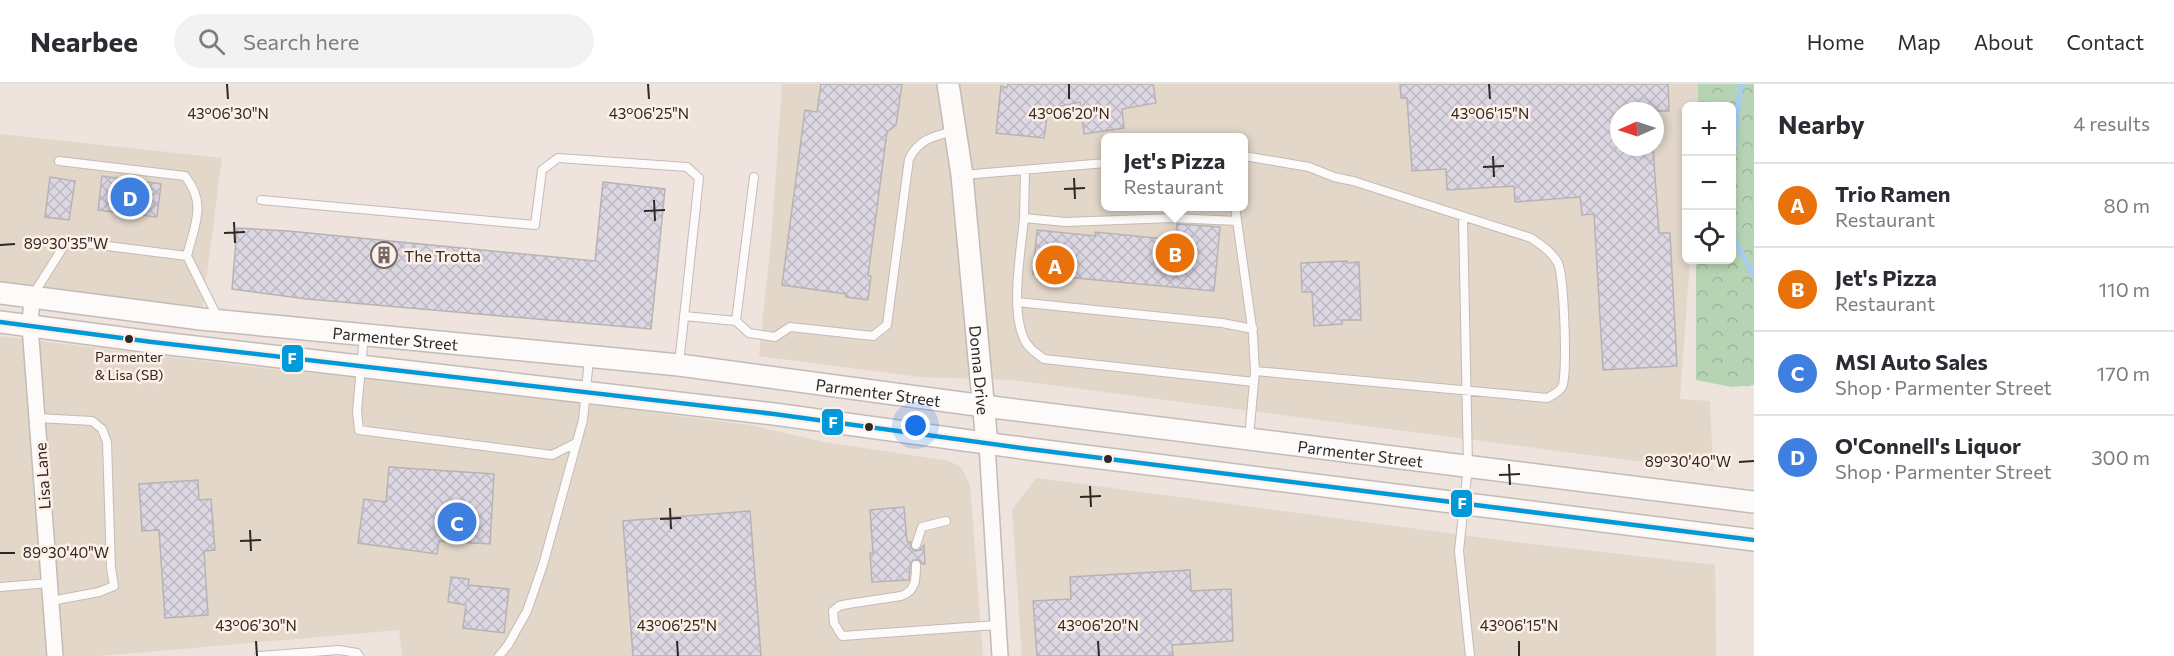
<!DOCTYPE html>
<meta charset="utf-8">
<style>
:root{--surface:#fff;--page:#f2f2f3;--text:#2b2b33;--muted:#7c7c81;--line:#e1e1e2;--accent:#db2777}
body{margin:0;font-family:Commissioner,sans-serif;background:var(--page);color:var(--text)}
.controls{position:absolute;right:18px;top:18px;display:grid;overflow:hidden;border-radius:9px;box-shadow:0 3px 9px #0003}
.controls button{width:54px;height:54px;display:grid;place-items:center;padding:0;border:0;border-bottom:2px solid var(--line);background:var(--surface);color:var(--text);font:30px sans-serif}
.compass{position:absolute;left:1610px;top:18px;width:54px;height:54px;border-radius:50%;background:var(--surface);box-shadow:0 3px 9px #0003;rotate:267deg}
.you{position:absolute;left:916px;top:342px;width:21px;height:21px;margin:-15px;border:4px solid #fff;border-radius:50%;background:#1a73e8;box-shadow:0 0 0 9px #1a73e833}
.badge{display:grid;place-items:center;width:39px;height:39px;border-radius:50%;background:var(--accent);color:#fff;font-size:20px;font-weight:700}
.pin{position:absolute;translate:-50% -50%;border:3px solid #fff;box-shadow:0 2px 6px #0006}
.popup{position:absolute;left:1101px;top:49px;width:147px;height:78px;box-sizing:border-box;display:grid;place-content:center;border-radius:9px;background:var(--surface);filter:drop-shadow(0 2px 4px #0005);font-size:20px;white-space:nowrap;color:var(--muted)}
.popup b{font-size:22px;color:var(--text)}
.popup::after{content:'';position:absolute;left:50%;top:100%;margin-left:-12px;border:12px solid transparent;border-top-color:var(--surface)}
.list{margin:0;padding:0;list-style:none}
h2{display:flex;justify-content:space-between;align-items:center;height:78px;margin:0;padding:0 24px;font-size:26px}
h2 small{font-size:20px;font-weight:400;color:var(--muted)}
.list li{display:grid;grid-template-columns:39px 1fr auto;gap:18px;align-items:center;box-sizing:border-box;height:84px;padding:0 24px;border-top:2px solid var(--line)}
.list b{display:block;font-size:22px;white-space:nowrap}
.list p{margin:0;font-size:20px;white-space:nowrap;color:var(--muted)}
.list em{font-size:20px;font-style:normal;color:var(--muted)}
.icon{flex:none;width:33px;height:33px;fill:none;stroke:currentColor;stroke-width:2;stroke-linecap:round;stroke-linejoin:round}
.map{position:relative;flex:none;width:1754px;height:572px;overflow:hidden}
header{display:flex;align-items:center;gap:36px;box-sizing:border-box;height:84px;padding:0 30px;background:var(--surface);border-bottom:2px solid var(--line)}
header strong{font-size:28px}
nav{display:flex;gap:33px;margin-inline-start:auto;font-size:21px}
.search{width:420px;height:54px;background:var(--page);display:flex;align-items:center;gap:15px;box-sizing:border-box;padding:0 21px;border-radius:33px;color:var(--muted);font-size:22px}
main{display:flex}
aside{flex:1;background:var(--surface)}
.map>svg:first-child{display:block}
.commercial{fill:#e3d7ca;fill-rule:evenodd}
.forest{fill:url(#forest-crowns)}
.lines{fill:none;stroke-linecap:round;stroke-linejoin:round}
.stream{stroke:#a6cdf3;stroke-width:5}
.building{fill:url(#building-cross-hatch);stroke:#b8b3b3;stroke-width:1.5}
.lane-casing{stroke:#c3bbb6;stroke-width:10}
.street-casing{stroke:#c3bbb6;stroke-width:18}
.secondary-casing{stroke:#c3bbb6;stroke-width:24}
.lane{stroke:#fcfbfa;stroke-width:8}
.street{stroke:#fcfbfa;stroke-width:15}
.secondary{stroke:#fcfbfa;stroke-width:21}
.bus-1-casing{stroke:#fff0e7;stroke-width:9}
.bus-1{stroke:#009ada;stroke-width:4.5}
.ticks{fill:none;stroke:#2f2824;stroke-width:2}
.bus-dot{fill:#2f2824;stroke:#fff0e7;stroke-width:2}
.labels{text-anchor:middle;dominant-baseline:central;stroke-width:5;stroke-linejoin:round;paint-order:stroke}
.bus-label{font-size:14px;fill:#2f2824;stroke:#fff0e7}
.poi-label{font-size:16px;fill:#2f2824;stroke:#fff0e7;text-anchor:start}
.street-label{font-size:16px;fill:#2f2824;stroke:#fff0e7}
.ticks-label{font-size:15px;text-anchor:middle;fill:#2f2824;stroke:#fff0e7;stroke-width:5;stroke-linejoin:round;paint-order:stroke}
.line-badge{stroke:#fff0e7;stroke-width:2}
.badge-label{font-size:16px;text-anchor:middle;font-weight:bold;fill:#fff}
</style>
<header>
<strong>Nearbee</strong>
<div class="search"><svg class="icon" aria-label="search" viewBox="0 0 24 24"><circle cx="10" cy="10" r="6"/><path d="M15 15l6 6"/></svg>Search here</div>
<nav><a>Home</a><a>Map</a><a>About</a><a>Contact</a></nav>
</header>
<main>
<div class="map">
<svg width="1754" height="572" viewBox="0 0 1754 572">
<defs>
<pattern id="forest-crowns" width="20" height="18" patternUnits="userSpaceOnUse" patternTransform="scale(1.5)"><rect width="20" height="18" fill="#b6d4b3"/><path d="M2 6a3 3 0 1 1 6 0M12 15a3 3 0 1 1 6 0" fill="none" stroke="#9db69a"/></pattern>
<pattern id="building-cross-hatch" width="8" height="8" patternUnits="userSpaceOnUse" patternTransform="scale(1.5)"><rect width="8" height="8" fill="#dcd7e2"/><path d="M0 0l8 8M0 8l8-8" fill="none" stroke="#bdb9c2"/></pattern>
</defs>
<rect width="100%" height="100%" fill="#eee3dd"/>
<path class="commercial" d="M782,0H1704L1702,22H1686V176H1690L1680,315L1710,317L1713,387L1013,296L920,293L759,272L772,146ZM1619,27H1655V63H1619ZM1106,54H1244V122H1106Z
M0,50L222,74L201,235L0,209Z
M0,252L236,281L490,308L750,341L824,358L949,377L961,383L970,401L983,572H402L399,546L100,572H0Z
M1036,394L1507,457L1715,481L1716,572H1022L1012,426Z"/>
<path class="forest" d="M1698,0H1754V301L1732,303L1696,296V176H1732V22H1698Z"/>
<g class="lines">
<path class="stream" d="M1732,84L1740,5L1744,0
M1732,151L1754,192"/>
</g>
<path class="building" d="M821,0H902L896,41L887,48L868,192H871L868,216L846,213V210L782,201L805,26L817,28Z
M1008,0H1153L1156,19L1122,25L1124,44L1084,50L1080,18L1048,25L1044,54L996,49L1001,2L1007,4Z
M1400,0H1668L1669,27H1619V63H1653L1659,149H1670L1677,282L1603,286L1594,130L1582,131L1580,113L1515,118L1514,102L1447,106L1446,85L1412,87L1407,14H1401Z
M102,92L161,100L157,133L98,126Z
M50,93L75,97L69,136L45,133Z
M603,98L665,105L651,245L307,215L232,205L237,144L288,147L595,177Z
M1177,140L1220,143L1214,207L1033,190L1037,146L1095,152V148L1175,156Z
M1347,177V179L1359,178L1361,236H1342V240L1314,242L1312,208H1302L1301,179Z
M389,383L494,390L490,460L439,457L437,470L358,459L364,415L386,418Z
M198,396L199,416L211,415L215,466L204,467L208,531L165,534L159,446L142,447L139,400Z
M904,423L907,458H911L910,463L915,467L920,466L924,461L925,480H922L918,476H913L910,481L909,496L872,498L870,469H873L870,426Z
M750,427L761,572H633L623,437Z
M1190,486L1191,507L1231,505L1233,557L1172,561L1173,572H1037L1033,517L1071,515L1070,493Z
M451,493L469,495L468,501L509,505L504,549L463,544L466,521L448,518Z"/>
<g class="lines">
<defs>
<path id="lane" d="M1244,72L1309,83L1334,93L1353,97L1531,154C1541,161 1552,168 1558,179C1564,191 1568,292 1562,303C1558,309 1553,311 1547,314L1255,287
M59,77L185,92C207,120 195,139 187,172
M963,91L1106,79
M754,93L736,237L749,249L775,253L790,243L873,252L887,241L909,75C919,55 934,52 954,47
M261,116L535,141L542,86L558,74L687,83L699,94L679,280
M1235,122L1253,251L1255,287L1249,353
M1463,133L1468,382L1459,467L1470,572
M1024,134L1025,86
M1237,137L1173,134L1065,138L1024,134C1021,168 1010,224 1024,255C1028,264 1036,269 1044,275L1254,298
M33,211L67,157L187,172L218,234
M1017,218L1222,239L1253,245
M684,232L736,237
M364,251L357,327L359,346L552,371L576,359
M38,334L92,337L102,345L107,358L111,484L114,502L99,508L51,517
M916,461L922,443L946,437
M916,481C916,495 916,507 901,512L848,520L839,522L833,527L834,539L842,552L997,541
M0,503L50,499
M259,572L339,566L357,569L359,572
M499,572L508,561L527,527L543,481L583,336L589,275"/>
<path id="street" d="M32,212L30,242L55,572
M987,360L1000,572"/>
<g id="secondary">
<path id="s1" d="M948,0L962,91L987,360"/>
<path id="s2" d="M0,209L201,235L679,281L984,322L1754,418"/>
<path d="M0,238L152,258L774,330L1029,365L1754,456"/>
</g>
</defs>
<use href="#lane" class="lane-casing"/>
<use href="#street" class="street-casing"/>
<use href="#secondary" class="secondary-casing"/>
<use href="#lane" class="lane"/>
<use href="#street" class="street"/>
<use href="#secondary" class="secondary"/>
<defs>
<path id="bus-1" d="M0,238L152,258L774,330L1029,365L1754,456"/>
</defs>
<use href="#bus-1" class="bus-1-casing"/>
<use href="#bus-1" class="bus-1"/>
</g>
<path class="ticks" d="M227,0L228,15M648,0L649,15M1069,0V15M1489,0L1490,15M1493,72L1494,93M1483,83L1504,82M1074,94L1075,115M1064,105L1085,104M654,116L655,137M644,127L665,126M234,138L235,159M224,149L245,148M0,161L15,160M1739,378L1754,377M1509,380L1510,401M1499,391L1520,390M1090,402L1091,423M1080,413L1101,412M670,424L671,445M660,435L681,434M250,446L251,467M240,457L261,456M0,469H15M256,557L257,572M677,557L678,572M1098,557L1099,572M1519,557V572"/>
<defs>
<symbol id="building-ring" viewBox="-11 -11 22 22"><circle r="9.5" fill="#fff0e7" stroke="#726965" stroke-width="1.5"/><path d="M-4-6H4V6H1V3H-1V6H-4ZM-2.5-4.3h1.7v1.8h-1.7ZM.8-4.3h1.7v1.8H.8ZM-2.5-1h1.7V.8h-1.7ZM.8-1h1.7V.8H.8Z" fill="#726965"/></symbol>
</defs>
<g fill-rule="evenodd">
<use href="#building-ring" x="369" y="156" width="30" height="30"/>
</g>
<g class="bus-dot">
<circle cx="129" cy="255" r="5"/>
<circle cx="869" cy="343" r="5"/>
<circle cx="1108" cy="375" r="5"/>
</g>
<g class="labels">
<g class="bus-label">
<text x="129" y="272">Parmenter<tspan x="129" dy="18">&amp; Lisa (SB)</tspan></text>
</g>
<g class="poi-label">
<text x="404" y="171">The Trotta</text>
</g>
<g class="street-label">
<text stroke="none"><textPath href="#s2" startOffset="398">Parmenter Street</textPath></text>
<text stroke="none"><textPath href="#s1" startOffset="288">Donna Drive</textPath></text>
<text stroke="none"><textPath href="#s2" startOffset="884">Parmenter Street</textPath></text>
<text stroke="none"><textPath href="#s2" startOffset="1370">Parmenter Street</textPath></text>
<text transform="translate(42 392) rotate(-94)">Lisa Lane</text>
</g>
</g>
<g class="ticks-label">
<text x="228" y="35">43°06'30"N</text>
<text x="649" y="35">43°06'25"N</text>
<text x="1069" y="35">43°06'20"N</text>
<text x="1490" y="35">43°06'15"N</text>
<text x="66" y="165">89°30'35"W</text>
<text x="1688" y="383">89°30'40"W</text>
<text x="66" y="474">89°30'40"W</text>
<text x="256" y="547">43°06'30"N</text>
<text x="677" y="547">43°06'25"N</text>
<text x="1098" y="547">43°06'20"N</text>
<text x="1519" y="547">43°06'15"N</text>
</g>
<g class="line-badge">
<rect x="281" y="260" width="23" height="29" rx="6" fill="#009ada"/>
<rect x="821" y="324" width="23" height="28" rx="6" fill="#009ada"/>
<rect x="1450" y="405" width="23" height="29" rx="6" fill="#009ada"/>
</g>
<g class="badge-label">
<text x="292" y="280">F</text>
<text x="833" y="344">F</text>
<text x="1462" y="425">F</text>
</g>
</svg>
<div class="controls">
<button>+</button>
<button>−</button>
<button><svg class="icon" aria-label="locate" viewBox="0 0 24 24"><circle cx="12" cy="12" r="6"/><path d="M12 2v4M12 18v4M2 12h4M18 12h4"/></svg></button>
</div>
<svg class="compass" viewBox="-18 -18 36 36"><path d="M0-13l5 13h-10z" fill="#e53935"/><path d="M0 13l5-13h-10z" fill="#7c7c81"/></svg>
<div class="you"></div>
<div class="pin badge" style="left:1055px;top:181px;background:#e8710a">A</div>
<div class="pin badge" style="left:1175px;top:169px;background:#e8710a">B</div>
<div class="popup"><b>Jet's Pizza</b>Restaurant</div>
<div class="pin badge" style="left:457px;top:438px;background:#3f7fe0">C</div>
<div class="pin badge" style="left:130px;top:113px;background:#3f7fe0">D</div>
</div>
<aside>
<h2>Nearby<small>4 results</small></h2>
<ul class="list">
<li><span class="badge" style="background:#e8710a">A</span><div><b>Trio Ramen</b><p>Restaurant</p></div><em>80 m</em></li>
<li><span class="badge" style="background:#e8710a">B</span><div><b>Jet's Pizza</b><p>Restaurant</p></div><em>110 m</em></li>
<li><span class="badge" style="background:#3f7fe0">C</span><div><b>MSI Auto Sales</b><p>Shop · Parmenter Street</p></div><em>170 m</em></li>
<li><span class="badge" style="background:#3f7fe0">D</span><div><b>O'Connell's Liquor</b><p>Shop · Parmenter Street</p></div><em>300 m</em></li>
</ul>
</aside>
</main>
